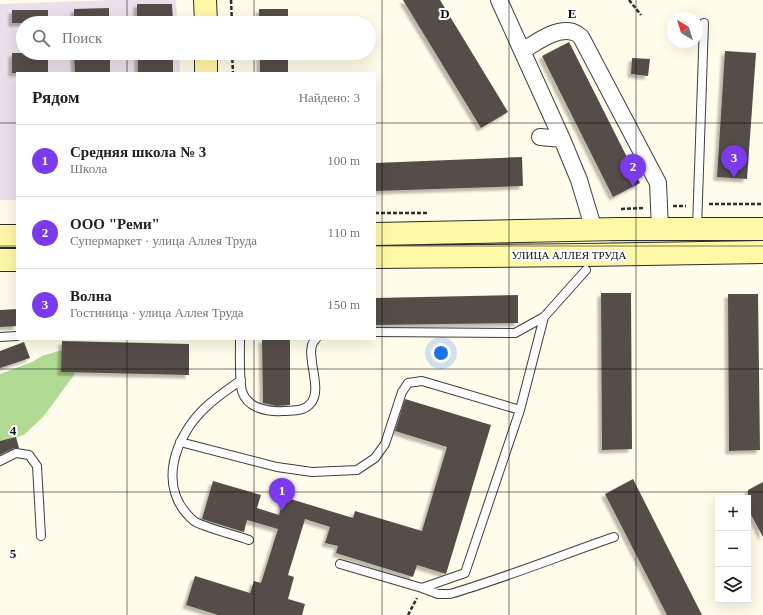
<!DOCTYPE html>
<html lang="ru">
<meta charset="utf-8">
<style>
:root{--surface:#fff;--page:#f2f2f2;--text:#202124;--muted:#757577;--line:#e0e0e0;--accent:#7c3aed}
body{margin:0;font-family:Georgia,serif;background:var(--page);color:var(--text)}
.controls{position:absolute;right:12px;bottom:12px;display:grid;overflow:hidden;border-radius:0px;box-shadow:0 4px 16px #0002}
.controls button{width:36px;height:36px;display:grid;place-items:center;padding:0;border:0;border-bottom:1px solid var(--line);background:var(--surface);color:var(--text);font:20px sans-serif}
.compass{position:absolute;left:667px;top:12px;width:36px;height:36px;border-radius:50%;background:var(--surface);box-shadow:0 4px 16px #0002;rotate:322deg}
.you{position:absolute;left:441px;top:353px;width:14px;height:14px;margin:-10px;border:3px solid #fff;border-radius:50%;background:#1a73e8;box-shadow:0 0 0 6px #1a73e833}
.badge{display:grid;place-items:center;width:26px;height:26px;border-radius:50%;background:var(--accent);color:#fff;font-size:13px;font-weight:700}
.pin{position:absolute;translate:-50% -33px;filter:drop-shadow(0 1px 2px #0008)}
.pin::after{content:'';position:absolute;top:21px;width:14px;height:12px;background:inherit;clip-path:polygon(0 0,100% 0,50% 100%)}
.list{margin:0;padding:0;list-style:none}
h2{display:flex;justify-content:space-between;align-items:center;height:52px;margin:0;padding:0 16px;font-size:17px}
h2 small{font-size:13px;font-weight:400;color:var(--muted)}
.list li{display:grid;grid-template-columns:26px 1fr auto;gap:12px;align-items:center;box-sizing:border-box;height:72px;padding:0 16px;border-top:1px solid var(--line)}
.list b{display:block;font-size:15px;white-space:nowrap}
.list p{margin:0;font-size:13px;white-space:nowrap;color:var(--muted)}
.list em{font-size:13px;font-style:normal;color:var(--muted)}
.icon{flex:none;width:22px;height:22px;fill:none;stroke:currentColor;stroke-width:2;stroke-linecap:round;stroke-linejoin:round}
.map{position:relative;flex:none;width:763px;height:615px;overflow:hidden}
.search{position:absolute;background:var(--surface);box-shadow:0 4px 16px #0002;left:16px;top:16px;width:360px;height:44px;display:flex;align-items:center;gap:10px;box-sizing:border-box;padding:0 14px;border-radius:22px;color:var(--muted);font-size:15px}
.panel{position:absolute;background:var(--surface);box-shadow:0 4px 16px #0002;left:16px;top:72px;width:360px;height:268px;border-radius:0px}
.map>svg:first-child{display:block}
.industrial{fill:#eae0eb}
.green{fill:#cfeab5}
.forest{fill:#b1db94}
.building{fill:#554e48;filter:url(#shadow)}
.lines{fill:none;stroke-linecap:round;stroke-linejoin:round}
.lane-casing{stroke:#3f3f3f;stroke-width:10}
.street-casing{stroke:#3f3f3f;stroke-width:18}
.secondary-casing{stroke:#2e2e2e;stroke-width:24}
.path{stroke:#2e2e2e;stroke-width:2.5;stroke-dasharray:4 2;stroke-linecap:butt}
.lane{stroke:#fff;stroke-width:8}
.street{stroke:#fff;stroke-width:16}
.secondary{stroke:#fff8a6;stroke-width:22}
.grid{fill:none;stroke:#0c0c0c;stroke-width:1;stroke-opacity:0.55}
.labels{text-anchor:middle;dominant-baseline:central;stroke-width:4;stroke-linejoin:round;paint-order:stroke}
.street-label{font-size:11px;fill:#0c0c0c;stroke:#fff}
.grid-label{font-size:13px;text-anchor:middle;font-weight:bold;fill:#0c0c0c;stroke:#fff;stroke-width:4;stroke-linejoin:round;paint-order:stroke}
</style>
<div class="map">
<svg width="763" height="615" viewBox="0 0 763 615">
<defs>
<filter id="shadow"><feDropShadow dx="-3.5" dy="3.5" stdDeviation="1" flood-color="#0004"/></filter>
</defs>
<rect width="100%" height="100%" fill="#fffceb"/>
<path class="industrial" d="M113,0H176L177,23H23V53H179L180,73H17V200H0V4Z"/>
<path class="green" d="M763,238V243L610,245V240Z
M533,241V246L375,248V243Z"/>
<path class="forest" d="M69,348L79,359L74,375L43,417L25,434L0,445V374L32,362L42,356Z"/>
<path class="building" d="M403,0H440L508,112L481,128Z
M137,4H172L173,23H137Z
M109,8V23H74V9Z
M259,9H288V23H259Z
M12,10H48V23H12Z
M569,42L640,183L613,197L542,56Z
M725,51L756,53L747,179L717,177Z
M12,53H48V73H12Z
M74,53H110V73H75Z
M138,53H173V73H138Z
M260,53H288V73H260Z
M632,58L650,59L648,76L631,74Z
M522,157L523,186L375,191V163Z
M601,293H631L632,449L602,450Z
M728,294H758L760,450L729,451Z
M518,295V323L375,325V298Z
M17,309V326L0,327V310Z
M262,339H290V405L277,406L263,403Z
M62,341L189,344V375L61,372Z
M24,342L30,358L0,368V351Z
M405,399L491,425L446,574L417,565L413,577L336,553L338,546L325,543L330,527L305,519L288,575L294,577L288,599L305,604L302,615H218L186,605L195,576L250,593L254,581L261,583L278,529L247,520L244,532L202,519L213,481L261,495L257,508L279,515L284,497L353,518L355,511L422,531L447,447L395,431Z
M16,437L19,448H14L0,455V441Z
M633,479L702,615H667L605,494Z
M763,482V537L748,509V490Z"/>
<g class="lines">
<defs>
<path id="lane" d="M697,228L704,23
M375,332L515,333L544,317L586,270
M0,337L17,336
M240,339C240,352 239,379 242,391C247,408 267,412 283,411C293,410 304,412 311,403C324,388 302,350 316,339
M241,380C230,388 218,396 207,406C175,435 155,488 194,521C200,526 238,536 249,540
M180,442L277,467L312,472L357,470L375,458L385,444L402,392L408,383L422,381L520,410
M0,461L16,453L29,455L37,466L41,536
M340,564L422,588L465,573L520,410L544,317
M422,588L438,594H450C505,578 559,556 614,537"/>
<path id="street" d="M499,0L562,139L579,180L594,230
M522,51C536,43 555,27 573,32C576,33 579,35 581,37L658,183L660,229
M540,137L562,139"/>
<path id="secondary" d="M205,0L206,23
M206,53V73
M375,234L618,229H763
M0,236H17
M375,257L585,255L763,252
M0,260H17"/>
</defs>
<use href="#lane" class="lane-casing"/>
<use href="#street" class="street-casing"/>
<use href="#secondary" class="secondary-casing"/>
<path class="path" d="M231,0L232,23
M629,0L641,15
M232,53L233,73
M709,204H763
M673,206H686
M621,209L644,208
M375,213H428
M408,615L417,598"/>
<use href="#lane" class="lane"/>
<use href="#street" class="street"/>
<use href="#secondary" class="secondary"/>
</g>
<path class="grid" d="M127,0V23M254,0V23M382,0V615M509,0V615M636,0V615M127,53V73M254,53V73M0,123H17M375,123H763M0,246H17M375,246H763M127,339V615M254,339V615M0,369H763M0,492H763"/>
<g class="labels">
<g class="street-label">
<text x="569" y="255">УЛИЦА АЛЛЕЯ ТРУДА</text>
</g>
</g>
<g class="grid-label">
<text x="445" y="18">D</text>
<text x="572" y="18">E</text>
<text x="13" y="435">4</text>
<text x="13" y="558">5</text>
</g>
</svg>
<div class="controls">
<button>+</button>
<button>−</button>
<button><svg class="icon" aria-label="layers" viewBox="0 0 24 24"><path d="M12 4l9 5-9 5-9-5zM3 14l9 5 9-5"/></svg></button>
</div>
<svg class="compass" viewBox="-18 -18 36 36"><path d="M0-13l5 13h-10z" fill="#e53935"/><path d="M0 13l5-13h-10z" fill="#757577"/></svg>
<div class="you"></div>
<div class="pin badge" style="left:282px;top:511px">1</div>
<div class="pin badge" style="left:633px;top:187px">2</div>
<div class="pin badge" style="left:734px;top:178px">3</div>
<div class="search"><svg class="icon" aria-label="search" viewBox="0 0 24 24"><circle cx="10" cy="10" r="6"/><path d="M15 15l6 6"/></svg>Поиск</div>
<section class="panel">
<h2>Рядом<small>Найдено: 3</small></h2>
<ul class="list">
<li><span class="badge">1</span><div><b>Средняя школа № 3</b><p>Школа</p></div><em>100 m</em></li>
<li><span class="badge">2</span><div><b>ООО &quot;Реми&quot;</b><p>Супермаркет · улица Аллея Труда</p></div><em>110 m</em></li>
<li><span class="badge">3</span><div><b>Волна</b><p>Гостиница · улица Аллея Труда</p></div><em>150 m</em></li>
</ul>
</section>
</div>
